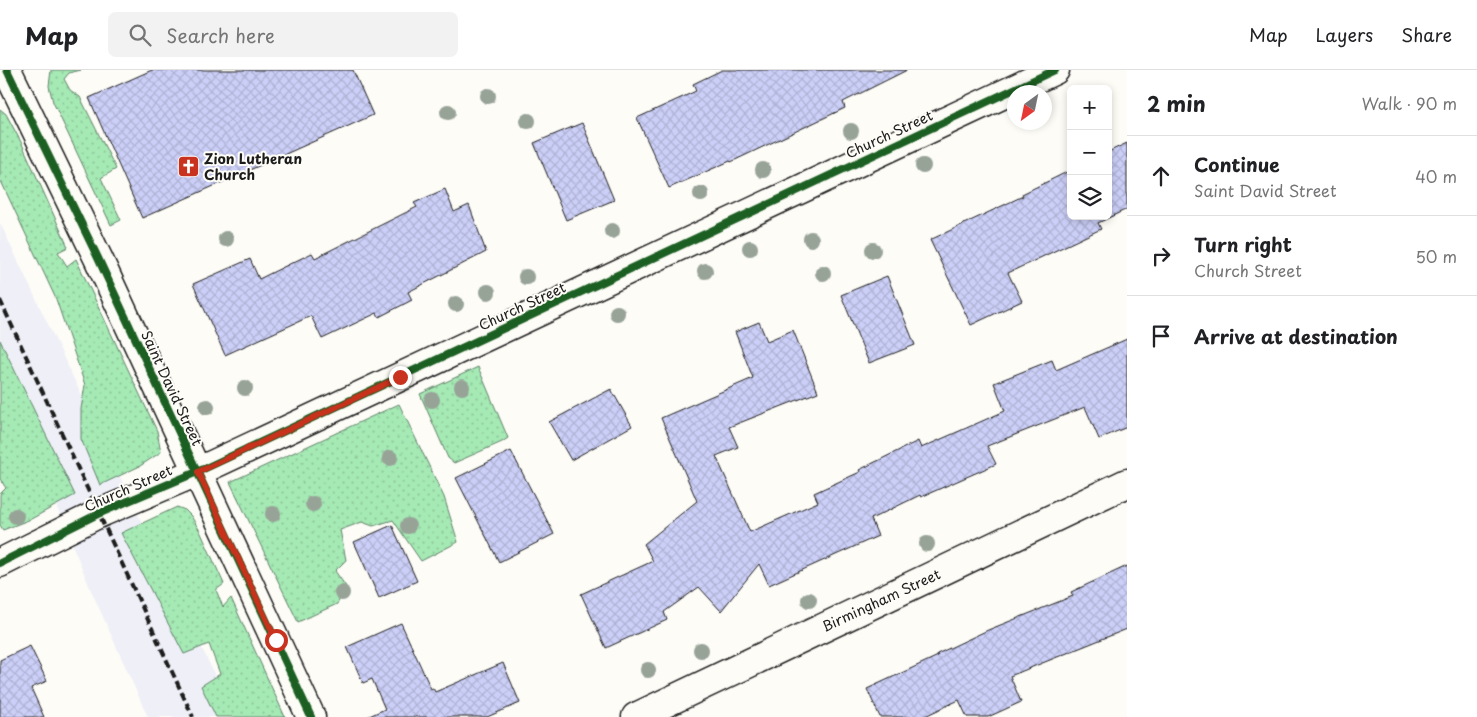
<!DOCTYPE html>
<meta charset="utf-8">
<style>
:root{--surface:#fff;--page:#f2f2f2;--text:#202124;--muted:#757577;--line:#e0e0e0}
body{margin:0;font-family:"Playpen Sans",sans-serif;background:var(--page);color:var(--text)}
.controls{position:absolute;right:15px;top:15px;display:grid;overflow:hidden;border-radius:8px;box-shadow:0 2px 8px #0003}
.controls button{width:45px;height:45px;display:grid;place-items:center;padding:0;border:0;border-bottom:1px solid var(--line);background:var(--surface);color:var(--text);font:25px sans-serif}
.compass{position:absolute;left:1007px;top:15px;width:45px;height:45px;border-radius:50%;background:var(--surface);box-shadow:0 2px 8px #0003;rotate:213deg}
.stop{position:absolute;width:15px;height:15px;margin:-11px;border:4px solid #c8321e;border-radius:50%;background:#fff}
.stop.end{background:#c8321e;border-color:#fff;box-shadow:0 1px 5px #0008}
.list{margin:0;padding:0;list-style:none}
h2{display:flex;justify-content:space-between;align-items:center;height:65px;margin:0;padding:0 20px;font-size:21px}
h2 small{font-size:16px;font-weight:400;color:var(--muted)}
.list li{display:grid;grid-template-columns:32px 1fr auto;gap:15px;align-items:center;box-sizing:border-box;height:80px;padding:0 20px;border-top:1px solid var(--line)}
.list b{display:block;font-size:19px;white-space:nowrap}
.list p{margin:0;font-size:16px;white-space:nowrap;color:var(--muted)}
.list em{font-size:16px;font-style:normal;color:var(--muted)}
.icon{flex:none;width:28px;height:28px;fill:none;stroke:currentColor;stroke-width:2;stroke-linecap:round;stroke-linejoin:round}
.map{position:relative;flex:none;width:1127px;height:647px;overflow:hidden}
header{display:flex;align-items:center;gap:30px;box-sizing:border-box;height:70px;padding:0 25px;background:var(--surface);border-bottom:1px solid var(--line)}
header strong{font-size:24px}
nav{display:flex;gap:28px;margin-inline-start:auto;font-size:18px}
.search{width:350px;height:45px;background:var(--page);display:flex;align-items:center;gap:12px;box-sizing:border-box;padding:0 18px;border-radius:8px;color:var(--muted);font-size:19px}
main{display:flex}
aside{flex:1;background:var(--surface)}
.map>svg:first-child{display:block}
.built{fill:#eeeff7}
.grass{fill:url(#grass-dots);stroke:#608268}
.building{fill:url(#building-cross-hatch);stroke:#1c1c1c}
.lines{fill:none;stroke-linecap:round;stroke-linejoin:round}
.minor-casing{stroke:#1c1c1c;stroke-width:31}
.minor{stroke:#fdfcf7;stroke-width:28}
.rail{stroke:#1c1c1c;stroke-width:4;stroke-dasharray:8 4;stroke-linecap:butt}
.cycleway-casing{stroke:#fdfcf7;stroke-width:11}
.cycleway{stroke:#1b5e20;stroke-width:8}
.tree{fill:#98a398}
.route{stroke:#c8321e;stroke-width:6}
.labels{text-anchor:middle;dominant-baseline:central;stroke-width:4;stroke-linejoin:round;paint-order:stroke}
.street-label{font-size:14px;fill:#1c1c1c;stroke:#fdfcf7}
.poi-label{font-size:14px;font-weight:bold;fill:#1c1c1c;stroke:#fdfcf7;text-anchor:start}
</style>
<header>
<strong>Map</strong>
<div class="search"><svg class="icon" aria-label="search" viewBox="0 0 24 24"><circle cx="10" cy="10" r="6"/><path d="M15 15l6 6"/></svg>Search here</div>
<nav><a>Map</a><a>Layers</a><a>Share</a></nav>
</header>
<main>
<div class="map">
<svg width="1127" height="647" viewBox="0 0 1127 647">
<defs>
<pattern id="grass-dots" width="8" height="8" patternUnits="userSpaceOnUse" patternTransform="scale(1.25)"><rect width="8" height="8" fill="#a5e9b4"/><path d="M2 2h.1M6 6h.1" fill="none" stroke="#8dc79a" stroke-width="1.8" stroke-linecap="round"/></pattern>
<pattern id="building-cross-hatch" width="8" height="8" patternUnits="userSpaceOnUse" patternTransform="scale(1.25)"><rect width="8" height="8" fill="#ccd0f8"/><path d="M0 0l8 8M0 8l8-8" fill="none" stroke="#afb2d4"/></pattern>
</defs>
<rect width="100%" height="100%" fill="#fdfcf7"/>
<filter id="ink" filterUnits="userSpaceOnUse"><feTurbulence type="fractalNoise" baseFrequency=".02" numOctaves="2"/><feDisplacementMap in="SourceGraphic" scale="10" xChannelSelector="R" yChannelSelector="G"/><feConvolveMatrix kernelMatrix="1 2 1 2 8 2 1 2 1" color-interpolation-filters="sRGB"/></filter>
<g filter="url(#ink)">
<path class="built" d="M0,153L158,487L235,647H148L91,520L0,299Z"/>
<path class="grass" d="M51,0H81L69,3L64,9L70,20L80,27L116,99L101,108L121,150L111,155L53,32L49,16Z
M0,39L6,44L22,74L68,177L58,182L67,196L76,189L157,361L161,382L140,396L100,415L81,369V339L85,315L56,229L0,109Z
M0,270L75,425L31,449L3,460L0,455V424L6,418L0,409Z
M478,297L508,368L502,372L454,393L448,388L420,324Z
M399,334L444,427L458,472L421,491L393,450L373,456L362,452L340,460L346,490L335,501L347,518L337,534L298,552L230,412Z
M177,437L185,440L191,446L200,461L224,514L216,520L223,537L231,528L285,647H216L201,616L220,604L209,574L184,584L121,463Z"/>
<path class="building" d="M152,0H353L373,45L142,148L89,28Z
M722,0H907L843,32L845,38L731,92L730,91L669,118L637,48L696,21L693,14Z
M582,53L614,130L566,150L534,73Z
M1127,73V139L1098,153L1101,159L1008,203L1022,231L971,255L930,170L1023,126L1022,124L1071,100V146H1108V82Z
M445,119L454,142L469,135L486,182L408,222L412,230L379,247L377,243L322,269L311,246L225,285L193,214L250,189L259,209L312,183L315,188L417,137L414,133Z
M887,206L915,275L869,293L841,225Z
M759,252L767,271L793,260L818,322L729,357L738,377L716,386L750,462L818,432L814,423L860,402L859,400L918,371L921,378L1005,341L994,313L1052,290L1056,300L1127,269V357L1099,369L1085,337L987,376L996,394L921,427L920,425L871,449L878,466L769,515L759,494L721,541L699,517L664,542L667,550L606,578L581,524L653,491L644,474L697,431L661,348L753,308L735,262Z
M611,319L632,356L571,390L549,352Z
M511,381L554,464L499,492L456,408Z
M392,455L417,511L379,528L354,472Z
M1127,496V559L1010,606L1021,632L988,647H967L959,630L923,647H880L867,619L938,586L937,584L988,560L1073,526L1071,522Z
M401,553L431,619L433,618L435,622L503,593L520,633L487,647H367L385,639L372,609L363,613L347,577Z
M30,576L47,611L31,618L44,647H0V590Z"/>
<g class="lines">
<defs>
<path id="minor" d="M7,0L98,188L311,647
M0,493L100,443L197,402L1055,0
M636,647L1127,413"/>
</defs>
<use href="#minor" class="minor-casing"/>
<use href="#minor" class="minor"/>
<path class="rail" d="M0,230L193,647"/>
<defs>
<path id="cycleway" d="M7,0L98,188L311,647
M0,493L100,443L197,402L1055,0"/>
</defs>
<use href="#cycleway" class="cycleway-casing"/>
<use href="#cycleway" class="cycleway"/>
</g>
<g class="tree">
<circle cx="488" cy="26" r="8"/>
<circle cx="448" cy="42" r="8"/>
<circle cx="528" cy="51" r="8"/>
<circle cx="851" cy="61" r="8"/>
<circle cx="923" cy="96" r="8"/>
<circle cx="763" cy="100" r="8"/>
<circle cx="701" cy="124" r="8"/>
<circle cx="612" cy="161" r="8"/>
<circle cx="226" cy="169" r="8"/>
<circle cx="811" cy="169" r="8"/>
<circle cx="750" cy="178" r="8"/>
<circle cx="873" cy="180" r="8"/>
<circle cx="705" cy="201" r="8"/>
<circle cx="823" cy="203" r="8"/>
<circle cx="526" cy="207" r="8"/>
<circle cx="488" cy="222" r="8"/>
<circle cx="456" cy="234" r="8"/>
<circle cx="617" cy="243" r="8"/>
<circle cx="462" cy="317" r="8"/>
<circle cx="245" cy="318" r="8"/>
<circle cx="432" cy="330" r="8"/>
<circle cx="207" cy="337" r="8"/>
<circle cx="390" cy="388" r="8"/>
<circle cx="313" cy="434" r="8"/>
<circle cx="273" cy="444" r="8"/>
<circle cx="16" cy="446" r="8"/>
<circle cx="408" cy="456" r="8"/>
<circle cx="927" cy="474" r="8"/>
<circle cx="342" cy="523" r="8"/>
<circle cx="809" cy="530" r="8"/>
<circle cx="701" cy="580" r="8"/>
<circle cx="648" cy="600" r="8"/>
</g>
</g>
<g class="lines" filter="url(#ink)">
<path class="route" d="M276,570L198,402L400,307"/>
</g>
<defs>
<symbol id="church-square" viewBox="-11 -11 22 22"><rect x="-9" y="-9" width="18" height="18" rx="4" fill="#c8321e" stroke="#fdfcf7"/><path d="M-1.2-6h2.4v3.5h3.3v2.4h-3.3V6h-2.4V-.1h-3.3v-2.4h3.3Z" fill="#fff"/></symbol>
</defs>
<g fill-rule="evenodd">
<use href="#church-square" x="176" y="84" width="25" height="25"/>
</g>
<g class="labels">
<g class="street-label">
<text transform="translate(889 64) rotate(-25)">Church Street</text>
<text transform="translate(522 236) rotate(-25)">Church Street</text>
<text transform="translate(172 318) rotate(65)">Saint David Street</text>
<text transform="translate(128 418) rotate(-24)">Church Street</text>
<text transform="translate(881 530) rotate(-25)">Birmingham Street</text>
</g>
<g class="poi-label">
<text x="204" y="88">Zion Lutheran<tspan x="204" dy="16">Church</tspan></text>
</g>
</g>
</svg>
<div class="controls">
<button>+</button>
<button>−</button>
<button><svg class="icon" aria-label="layers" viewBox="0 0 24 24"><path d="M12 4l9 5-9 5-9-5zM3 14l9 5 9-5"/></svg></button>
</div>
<svg class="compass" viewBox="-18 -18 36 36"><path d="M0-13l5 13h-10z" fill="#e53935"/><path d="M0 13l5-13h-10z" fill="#757577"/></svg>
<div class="stop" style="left:276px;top:570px"></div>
<div class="stop end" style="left:400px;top:307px"></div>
</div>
<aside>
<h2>2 min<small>Walk · 90 m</small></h2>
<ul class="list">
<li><svg class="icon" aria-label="ahead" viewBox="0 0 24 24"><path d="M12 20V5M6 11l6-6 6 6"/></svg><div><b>Continue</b><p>Saint David Street</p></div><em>40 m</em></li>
<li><svg class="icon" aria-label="right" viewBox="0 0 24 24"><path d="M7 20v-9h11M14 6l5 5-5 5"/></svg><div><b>Turn right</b><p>Church Street</p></div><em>50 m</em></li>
<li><svg class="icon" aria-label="arrive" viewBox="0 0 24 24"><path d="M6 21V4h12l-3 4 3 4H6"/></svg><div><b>Arrive at destination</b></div></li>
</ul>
</aside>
</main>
